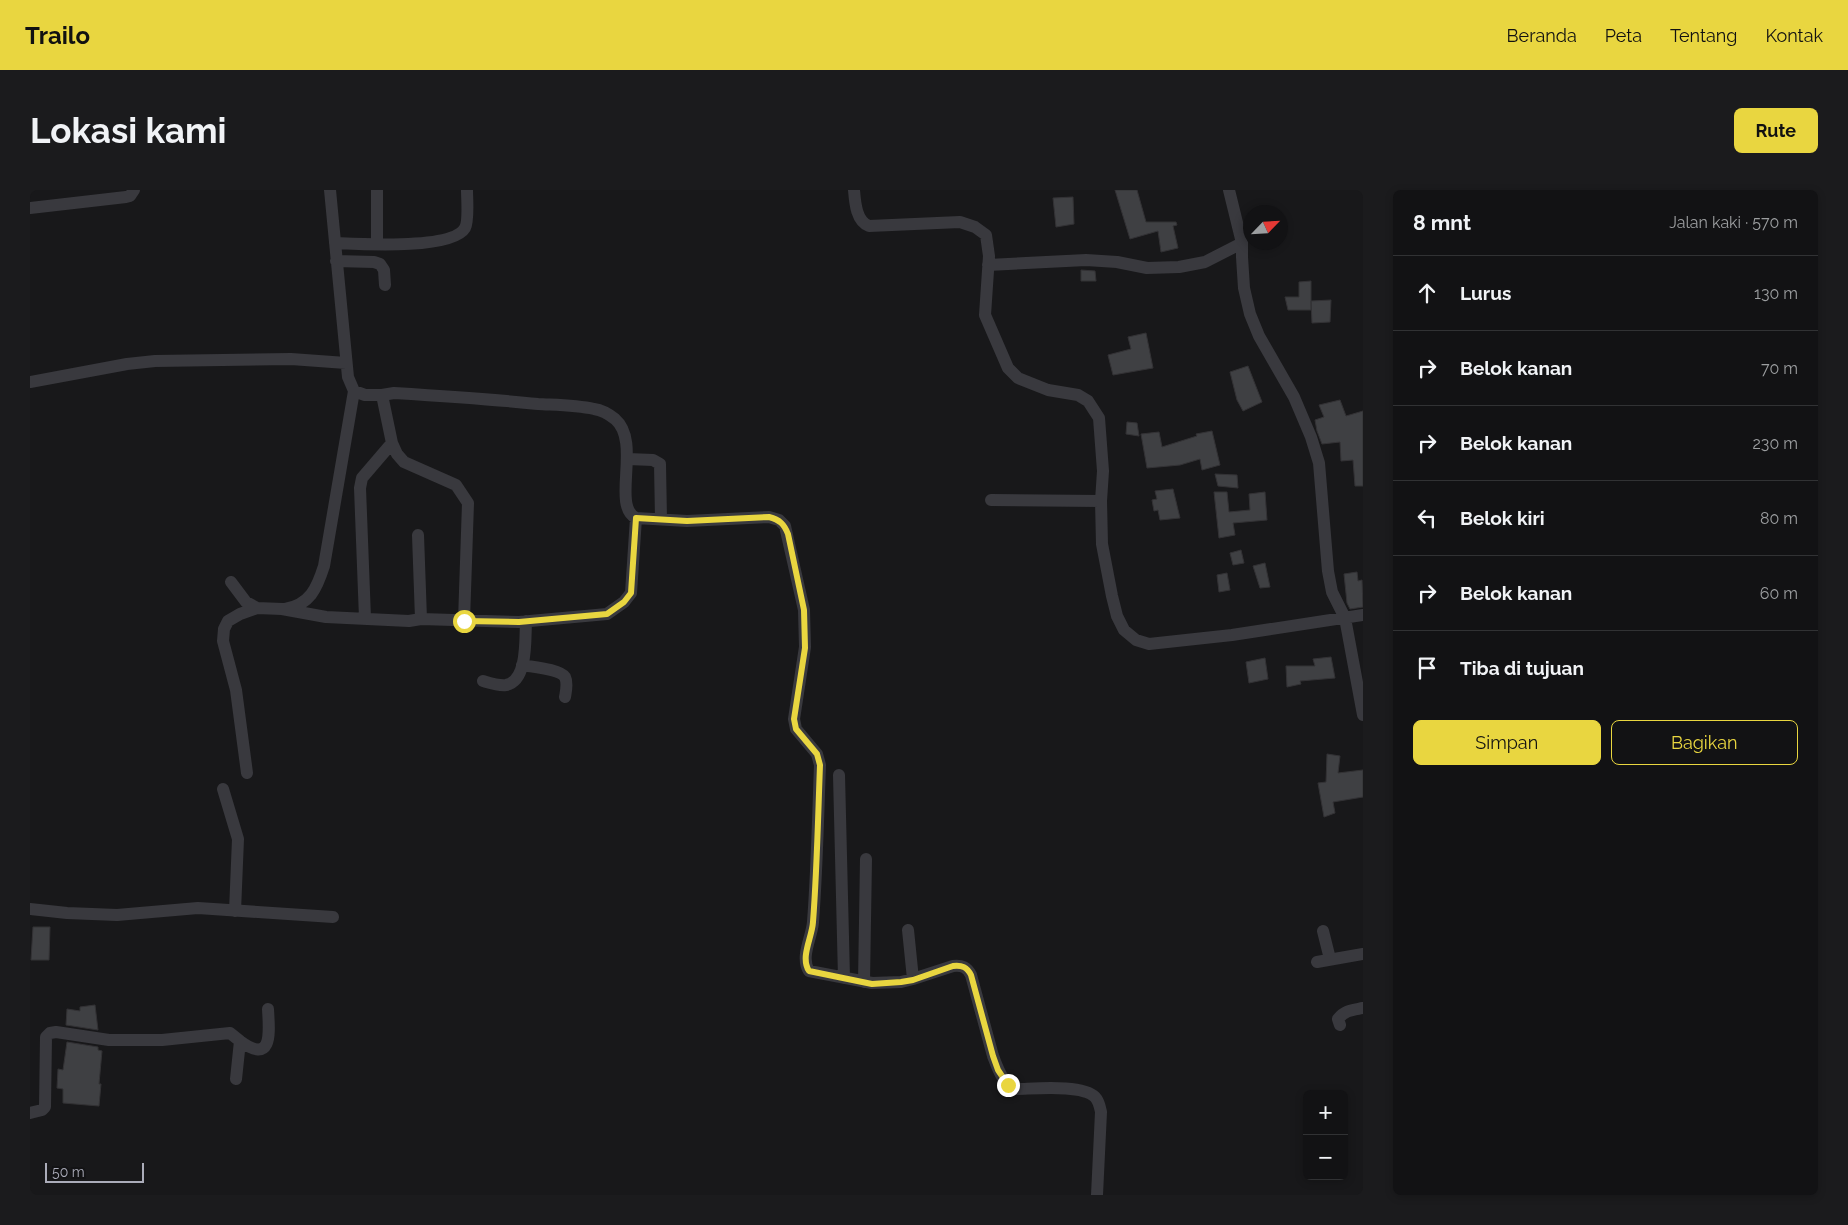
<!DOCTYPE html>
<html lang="id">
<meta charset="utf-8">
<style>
:root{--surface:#121214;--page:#1b1b1d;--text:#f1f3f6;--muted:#9c9ea0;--line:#313234;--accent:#e9d640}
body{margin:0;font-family:Raleway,sans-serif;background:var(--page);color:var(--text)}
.controls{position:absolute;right:15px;bottom:15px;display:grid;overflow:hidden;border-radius:8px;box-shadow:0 2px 8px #0003}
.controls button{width:45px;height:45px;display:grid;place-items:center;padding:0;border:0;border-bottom:1px solid var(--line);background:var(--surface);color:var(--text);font:25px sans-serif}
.compass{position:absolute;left:1213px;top:15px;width:45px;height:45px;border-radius:50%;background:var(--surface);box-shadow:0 2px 8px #0003;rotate:65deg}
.scale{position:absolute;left:15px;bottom:12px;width:99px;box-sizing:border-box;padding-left:5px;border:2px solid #abacb9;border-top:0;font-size:14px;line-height:18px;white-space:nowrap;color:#abacb9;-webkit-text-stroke:4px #131315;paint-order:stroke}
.stop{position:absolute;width:15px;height:15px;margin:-11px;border:4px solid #e9d640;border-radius:50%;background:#fff}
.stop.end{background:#e9d640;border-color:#fff;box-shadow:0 1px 5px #0008}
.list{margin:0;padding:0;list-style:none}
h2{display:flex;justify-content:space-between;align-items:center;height:65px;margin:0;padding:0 20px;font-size:21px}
h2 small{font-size:16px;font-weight:400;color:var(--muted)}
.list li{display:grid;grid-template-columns:32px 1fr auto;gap:15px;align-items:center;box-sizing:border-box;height:75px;padding:0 20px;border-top:1px solid var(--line)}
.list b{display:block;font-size:19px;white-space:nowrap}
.list em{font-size:16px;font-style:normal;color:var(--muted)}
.actions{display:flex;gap:10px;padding:15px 20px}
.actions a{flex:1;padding:11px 0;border:1px solid var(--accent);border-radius:8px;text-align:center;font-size:18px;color:var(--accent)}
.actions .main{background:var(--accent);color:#111}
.icon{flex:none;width:28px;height:28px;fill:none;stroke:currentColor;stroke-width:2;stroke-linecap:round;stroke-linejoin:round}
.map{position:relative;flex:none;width:1333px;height:1005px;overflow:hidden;border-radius:8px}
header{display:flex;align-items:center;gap:30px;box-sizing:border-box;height:70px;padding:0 25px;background:var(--accent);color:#111}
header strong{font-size:24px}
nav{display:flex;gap:28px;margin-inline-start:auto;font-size:18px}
.intro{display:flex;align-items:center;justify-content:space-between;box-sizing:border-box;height:120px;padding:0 30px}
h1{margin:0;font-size:35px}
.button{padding:12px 22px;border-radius:8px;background:var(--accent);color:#111;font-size:18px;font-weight:700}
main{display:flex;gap:30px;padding:0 30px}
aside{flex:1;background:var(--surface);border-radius:8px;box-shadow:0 2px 8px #0003}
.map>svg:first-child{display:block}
.building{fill:#3f4043;stroke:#333235}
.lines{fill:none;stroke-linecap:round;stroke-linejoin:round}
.street{stroke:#39393e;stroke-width:12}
.route{stroke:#e9d640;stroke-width:6}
</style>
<header>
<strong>Trailo</strong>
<nav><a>Beranda</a><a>Peta</a><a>Tentang</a><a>Kontak</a></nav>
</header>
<div class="intro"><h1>Lokasi kami</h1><a class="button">Rute</a></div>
<main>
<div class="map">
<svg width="1333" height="1005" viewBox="0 0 1333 1005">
<rect width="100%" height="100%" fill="#18181a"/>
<path class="building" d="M1085,0H1107L1116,32H1146L1147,35L1143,36L1148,58L1131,62L1128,41L1100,49Z
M1043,7L1044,34L1026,37L1023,8Z
M1051,80L1065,81L1066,91H1051Z
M1281,91V120H1258L1255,107H1269V92Z
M1301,110L1300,132L1282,133L1281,111Z
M1116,143L1123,178L1083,185L1078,165L1101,159L1098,147Z
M1218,176L1232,212L1213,221L1207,210L1200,182Z
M1310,210L1316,226L1333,221V296H1325L1323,270L1311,271L1310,252L1292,254L1287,241L1285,230L1294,227L1289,215Z
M1097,232L1107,233L1109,246L1096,244Z
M1182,241L1190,275L1172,280L1170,269L1150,275L1117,278L1111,244L1129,242L1132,257L1167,246L1166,244Z
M1185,284L1207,285L1208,298L1188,296Z
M1143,299L1150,328L1130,330L1128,320L1124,321L1122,310L1127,309L1125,301Z
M1184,302H1197L1199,322L1220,320L1219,304L1235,302L1237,330L1203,333L1205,345L1189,348Z
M1211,360L1214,373L1203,375L1200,363Z
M1235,373L1240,397L1230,398L1223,376Z
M1327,382L1328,391L1332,390L1333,417L1320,419L1317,413L1314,384Z
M1197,383L1200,400L1189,402L1187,385Z
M1301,467L1305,488L1270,491L1271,494L1257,497L1256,476H1285L1283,469Z
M1235,468L1238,489L1219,493L1216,472Z
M1297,564L1310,566L1308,583L1333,580V607L1303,612L1305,623L1294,627L1288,593L1296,592Z
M3,737H20L19,770H1Z
M65,815L68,840L36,835L37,819L50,821V817Z
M37,852L68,857V860L72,861L69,894H71L69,916L33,913V899L27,898L28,879L33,880Z"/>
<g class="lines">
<path class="street" d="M300,0L318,187L324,201L335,205H352L362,253L332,288L330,298L335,428
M347,0V54
M824,0C825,12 826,31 839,36L930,32L945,37L956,45L959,66L955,125L978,178L988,188L1018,200L1048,205L1058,211L1069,228L1073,281L1071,311L1072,354L1082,406L1087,426L1094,440L1106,450L1119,454L1202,445L1333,425
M0,18L96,7L100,6L104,0
M305,53C329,54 422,60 435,38C439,31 437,9 437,0
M1212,53V67L1214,98L1220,124L1229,146L1264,207L1281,247L1289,273L1298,381L1302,402L1315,428L1333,525
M306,71L344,72L350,74L354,80L355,95
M958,75L1056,70L1087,72L1117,78L1149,77L1175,72L1212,53L1199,0
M0,192L97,174L125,171L261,169L316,173
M352,205L364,203C412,206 460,209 508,214C526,215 546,215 564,219C571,220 580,225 585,229C612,252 581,316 606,328L657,331L739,327L749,330L755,336L774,420L775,457L764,529L766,539L787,564L790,575C788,627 787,680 783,732C782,747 770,767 779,781L842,793L871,792L883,789L923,776C932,775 937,777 941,785L963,866C968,879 972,892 985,899C1003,899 1052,894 1065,907C1069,911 1070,917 1071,922L1067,1005
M362,253L367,264L374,272L426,295L438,313L434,431
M598,269L623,270L630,274L631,329
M961,310L1071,311
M388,345L391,429
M201,392L216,412L227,418
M255,419C280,415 287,398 294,376L324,201
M492,475C502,477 530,479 535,487C538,493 536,501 535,507
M453,491C460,493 469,496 476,495C498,491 495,449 496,431
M217,583L206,500L193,451L194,439L198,431L210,424L227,418L252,419L296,427L379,431L391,429L489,432L577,424L594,412L601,403L606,328
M809,585L814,788
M193,599L208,649L205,721
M0,719L37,723L87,725L168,718L303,727
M878,740L883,789
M1293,741L1300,769
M1287,772L1333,764
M834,792L836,669
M1310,835L1308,829C1315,820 1323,820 1333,818
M210,851C244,876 239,840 238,819
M0,923L12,920L15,917L16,847L20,843L26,842L79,850H132L200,843L210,851L206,889"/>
</g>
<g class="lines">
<path class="route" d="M434,431L489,432L577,424L594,412L601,403L606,328L657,331L739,327C750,330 754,334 758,344L774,420L775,458L764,529L766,539L787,564L790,575C788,627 787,680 783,732C782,748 770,767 779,781L842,794L871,792L883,790L923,776C932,775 937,777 941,785L963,866L968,880L978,895"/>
</g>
</svg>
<div class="controls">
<button>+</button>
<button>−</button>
</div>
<svg class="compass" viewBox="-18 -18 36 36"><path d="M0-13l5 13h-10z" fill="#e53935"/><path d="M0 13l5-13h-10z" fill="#9c9ea0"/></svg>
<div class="scale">50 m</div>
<div class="stop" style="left:434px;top:431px"></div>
<div class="stop end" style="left:978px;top:895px"></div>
</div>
<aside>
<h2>8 mnt<small>Jalan kaki · 570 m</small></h2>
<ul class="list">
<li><svg class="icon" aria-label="ahead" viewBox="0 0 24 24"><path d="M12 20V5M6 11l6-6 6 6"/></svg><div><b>Lurus</b></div><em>130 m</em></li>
<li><svg class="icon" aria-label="right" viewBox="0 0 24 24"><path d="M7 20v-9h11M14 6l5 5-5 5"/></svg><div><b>Belok kanan</b></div><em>70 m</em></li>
<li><svg class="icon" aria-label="right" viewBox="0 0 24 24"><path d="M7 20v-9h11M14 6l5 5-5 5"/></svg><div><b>Belok kanan</b></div><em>230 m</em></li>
<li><svg class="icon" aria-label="left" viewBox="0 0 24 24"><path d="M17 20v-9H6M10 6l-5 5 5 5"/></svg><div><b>Belok kiri</b></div><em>80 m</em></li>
<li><svg class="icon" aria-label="right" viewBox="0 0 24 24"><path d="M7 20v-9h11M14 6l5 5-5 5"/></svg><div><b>Belok kanan</b></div><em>60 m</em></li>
<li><svg class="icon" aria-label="arrive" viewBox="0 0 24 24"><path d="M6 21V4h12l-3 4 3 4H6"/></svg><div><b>Tiba di tujuan</b></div></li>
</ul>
<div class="actions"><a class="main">Simpan</a><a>Bagikan</a></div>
</aside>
</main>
